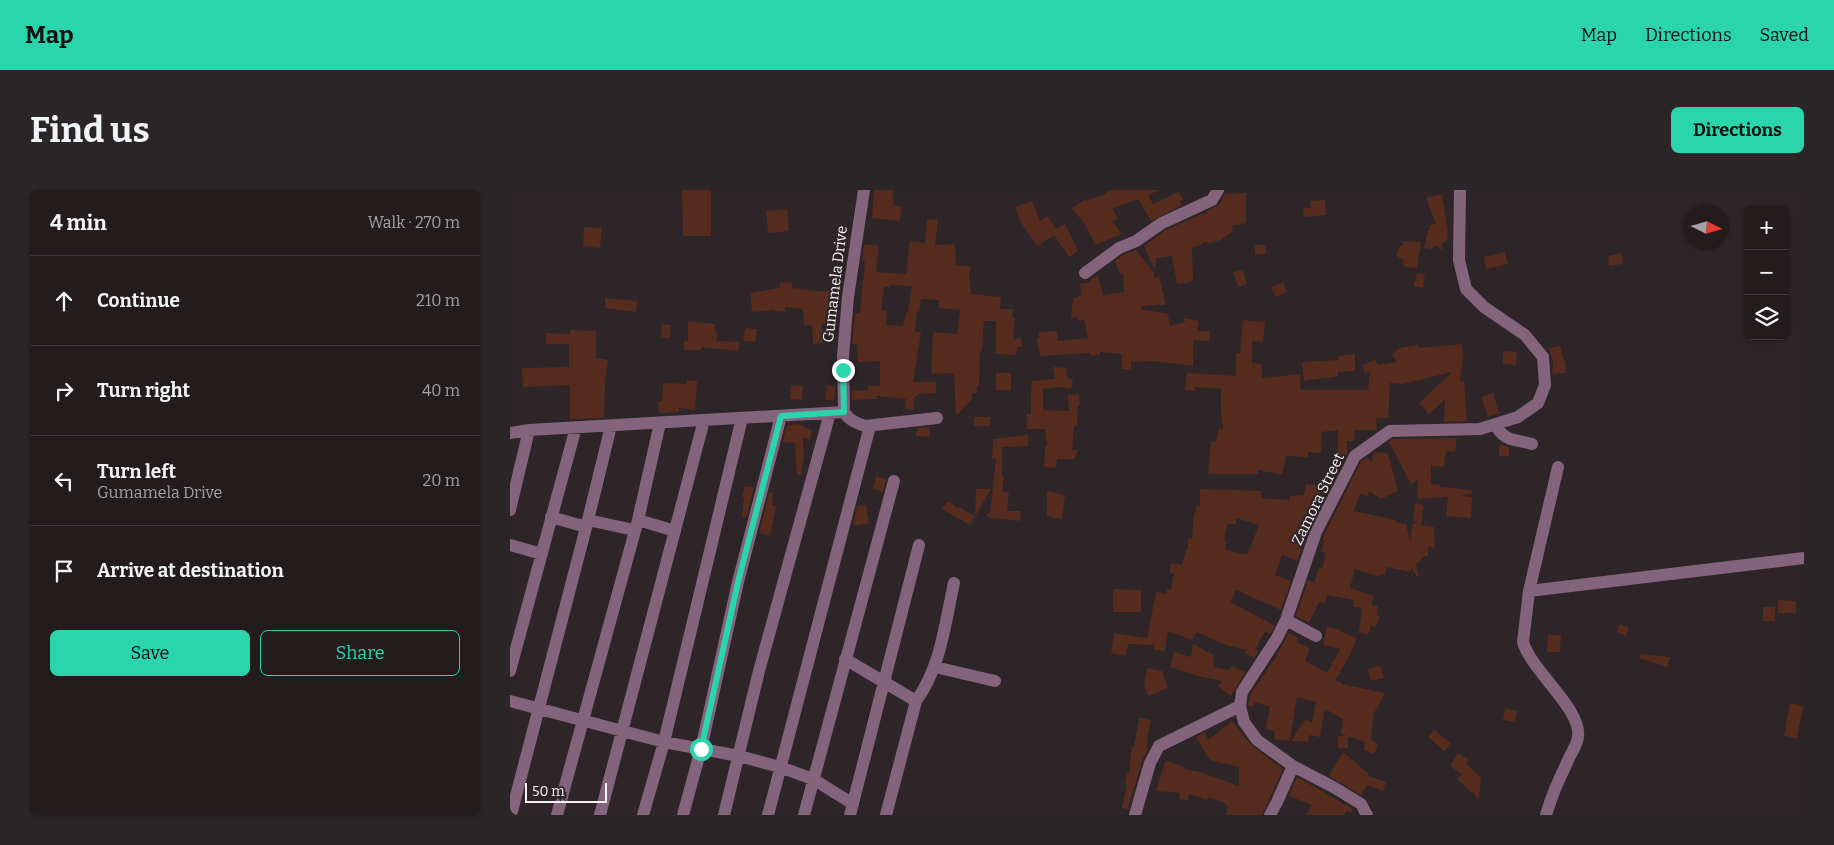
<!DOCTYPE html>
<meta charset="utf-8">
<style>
:root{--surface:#221c1d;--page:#2a2526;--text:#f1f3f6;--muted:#a2a1a4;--line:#3f3a3b;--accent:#2ad5ac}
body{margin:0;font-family:Bitter,serif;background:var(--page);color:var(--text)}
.controls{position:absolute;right:15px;top:15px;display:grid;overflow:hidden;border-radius:8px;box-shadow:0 1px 4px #0004}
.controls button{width:45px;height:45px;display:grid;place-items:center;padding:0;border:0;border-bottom:1px solid var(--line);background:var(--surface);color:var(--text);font:25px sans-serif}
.compass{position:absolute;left:1174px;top:15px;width:45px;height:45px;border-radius:50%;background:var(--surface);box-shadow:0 1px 4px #0004;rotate:95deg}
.scale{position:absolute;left:15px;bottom:12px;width:82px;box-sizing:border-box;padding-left:5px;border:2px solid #f5f0f1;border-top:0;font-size:14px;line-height:18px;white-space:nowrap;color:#f5f0f1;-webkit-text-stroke:4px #2d2527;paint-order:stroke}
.stop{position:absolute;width:15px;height:15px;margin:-11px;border:4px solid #2ad5ac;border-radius:50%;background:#fff}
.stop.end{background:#2ad5ac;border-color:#fff;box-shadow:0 1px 5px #0008}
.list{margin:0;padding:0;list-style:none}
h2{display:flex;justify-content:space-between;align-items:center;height:65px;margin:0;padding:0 20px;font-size:21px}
h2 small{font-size:16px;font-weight:400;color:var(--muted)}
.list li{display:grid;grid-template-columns:32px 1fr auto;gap:15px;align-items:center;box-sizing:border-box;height:90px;padding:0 20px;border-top:1px solid var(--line)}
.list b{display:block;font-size:19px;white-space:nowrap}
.list p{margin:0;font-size:16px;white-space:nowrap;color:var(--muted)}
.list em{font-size:16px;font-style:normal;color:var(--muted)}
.actions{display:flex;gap:10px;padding:15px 20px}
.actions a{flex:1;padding:11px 0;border:1px solid var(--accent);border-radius:8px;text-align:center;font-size:18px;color:var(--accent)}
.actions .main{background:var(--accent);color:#111}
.icon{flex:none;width:28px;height:28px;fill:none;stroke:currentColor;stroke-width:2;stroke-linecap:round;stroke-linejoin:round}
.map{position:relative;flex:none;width:1294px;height:625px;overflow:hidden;border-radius:8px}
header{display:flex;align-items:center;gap:30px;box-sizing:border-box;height:70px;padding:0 25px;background:var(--accent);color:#111}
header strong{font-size:24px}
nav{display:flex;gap:28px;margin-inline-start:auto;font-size:18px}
.intro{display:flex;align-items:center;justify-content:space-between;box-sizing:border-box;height:120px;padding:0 30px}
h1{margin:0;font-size:35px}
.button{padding:12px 22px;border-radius:8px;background:var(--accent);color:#111;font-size:18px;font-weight:700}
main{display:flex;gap:30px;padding:0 30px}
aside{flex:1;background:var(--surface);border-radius:8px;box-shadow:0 1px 4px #0004}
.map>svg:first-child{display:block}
.building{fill:#552c1e;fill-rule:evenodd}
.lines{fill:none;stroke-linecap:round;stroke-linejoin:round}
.minor{stroke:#84637d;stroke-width:12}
.route{stroke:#2ad5ac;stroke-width:6}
.labels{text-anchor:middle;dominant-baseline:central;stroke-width:4.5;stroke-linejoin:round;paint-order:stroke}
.street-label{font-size:15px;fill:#f5f0f1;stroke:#2d2527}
</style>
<header>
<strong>Map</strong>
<nav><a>Map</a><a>Directions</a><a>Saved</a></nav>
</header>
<div class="intro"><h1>Find us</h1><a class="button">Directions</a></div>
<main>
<aside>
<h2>4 min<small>Walk · 270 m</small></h2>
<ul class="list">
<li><svg class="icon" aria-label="ahead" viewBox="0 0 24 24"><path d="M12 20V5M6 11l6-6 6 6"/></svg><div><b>Continue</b></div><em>210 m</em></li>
<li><svg class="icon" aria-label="right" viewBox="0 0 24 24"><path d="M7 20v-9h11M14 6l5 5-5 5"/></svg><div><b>Turn right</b></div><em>40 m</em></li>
<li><svg class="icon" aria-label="left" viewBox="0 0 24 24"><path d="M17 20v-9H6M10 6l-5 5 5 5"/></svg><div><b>Turn left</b><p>Gumamela Drive</p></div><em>20 m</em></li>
<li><svg class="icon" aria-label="arrive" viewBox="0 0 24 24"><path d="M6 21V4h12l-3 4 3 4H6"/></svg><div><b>Arrive at destination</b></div></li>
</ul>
<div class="actions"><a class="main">Save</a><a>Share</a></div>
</aside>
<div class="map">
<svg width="1294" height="625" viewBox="0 0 1294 625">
<rect width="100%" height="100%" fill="#2d2527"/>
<path class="building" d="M172,0H201V46H173Z
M364,0H383L384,16L392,17L390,31L362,28Z
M600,0H650L638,5L643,14L669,2L673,10L670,12L672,15L641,31L628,9L602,19L608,28L603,32L612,44L586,55L576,36L562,18L576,9L577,11L595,4Z
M736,3V33L722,36L723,41L711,50L700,53L695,52L691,55L682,57L683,91L676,93L667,94L662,66L646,68L645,80L634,56L656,40L689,25L697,23L696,21L709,15L715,4Z
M932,4L938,42L937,51L932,53L933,60L926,56L922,59L914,58L918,41L920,39V35L926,34L916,8Z
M815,10L816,25L794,27L793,18H801L800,11Z
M522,11L530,31L537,26L546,39L555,34L568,61L559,67L544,45L527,56L510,31L505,17Z
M277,19L279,41L258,43L256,21Z
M417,29L428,30L425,55L445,54L446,75L461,77L459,83L461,104L491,107L490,119H503L502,127L505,128L503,150L510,147L513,157H507L506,165L486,164V131H474L472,161H470L469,196H467V203H462V209L446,226L444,183L421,184L423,142L447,144L450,120L428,118L429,110L411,109L409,122L407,121L405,142H411L403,192H426V203L408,204V206H405L403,220L395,219L396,209L367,206V209L342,210V201L358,200V196H370V171L348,172L347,154H342L345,123H350L355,72L352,71L354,54L369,56L366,82L396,84L400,51L415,53ZM380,95L402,96L398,123H396L393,136L376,135L377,121L371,120L374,97H380Z
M74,37L92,38L90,58L73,56Z
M892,51L911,52L907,78L896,77L893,74L894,71L886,65L889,57L893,55Z
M745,55H756V64H745Z
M626,60L644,83V88L649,86L656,115L631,116V119L658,124L660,136L675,132L674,128L689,131L687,141H700V151L683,150V176L642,171L621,172V180L612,179V164L590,162V165H580V163L530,166L526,148H529V142L547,141L548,151L578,148L574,130L569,131L568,127L561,128L563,109L572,105L570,94L581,92L580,89L588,86L593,105L614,102L613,83L610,84L605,71L613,65Z
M995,62L998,74L976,79L974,67Z
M1112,63L1113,74L1099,76L1098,66Z
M733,80L737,94L728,97L723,82Z
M907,83L915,85L913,98L904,96Z
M282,92V98L308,101H331L327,136L312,134V153L303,154L302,135H294L293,119L275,117V121L265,122V120L242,122L240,103L270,98V93Z
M773,92L777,102L766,107L761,97Z
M95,108L127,111L126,122L95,118Z
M733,130L755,132L753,152L742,151V173L752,174V188L790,184L791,200H858L860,182L854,183L853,175L865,169L868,175L887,172L882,164L890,158L908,155V158L952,154L953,170L950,191H954L957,231L934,232L935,210L919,224L909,213L942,182L893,194L880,193L878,228H866L867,240H845L844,251H837V264L828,281V240L812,242L811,263L798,262V267L776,266L772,285L748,280V284H698L701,252H706L709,238L713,239L711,223V199L685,197V200L675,201L677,183L726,186V163H730Z
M178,131L205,134V142L208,143L206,151L229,152L228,161L191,157V160H174V151H178Z
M152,134L161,135L160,148L151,147Z
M235,138L247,139L245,152L233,151Z
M60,140L86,141V168L98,170L95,193L94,228L60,229V195L13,197L12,178L59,177V154H36V143L60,144Z
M1050,156L1054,171H1055L1056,183L1042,184L1043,172L1039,158Z
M993,161L1007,162L1006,175L993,174Z
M845,164V181L828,182V186L794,191L792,172L828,170V166Z
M543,177L556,178L557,188L563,189L561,199L548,197L533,199V220L559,221L558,205L569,204L570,215L568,216L567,236H564L562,260H568L564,269H547L546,278L534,277L535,256H537L535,239H516L517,224H521V204L522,191L545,189Z
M486,183H501V200H486Z
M177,190L187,191L185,220L169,218V222L149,223L148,211H152L153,193L176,194Z
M281,195L293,196L292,210L280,209Z
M317,195L325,197L324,211L315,209Z
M983,203L989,223L978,227L971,207Z
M464,227H480V236H464Z
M289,234L302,241L300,250L293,248L294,266L291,285H287L285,253L273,252L276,237L280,235Z
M420,237V247L406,246L407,238Z
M518,245V256L492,257V286H494L492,302H499L497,321H511L510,331L480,328L477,326V324L480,323L486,269H482L483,249Z
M947,248L945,262L936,261L934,277L921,276V295L930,294V297L962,300V304L948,305L962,307L961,328L936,326L938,307L907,309L908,290L901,294L879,252L882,249Z
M989,254L999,257V266H989Z
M864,262L878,263L888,301L871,309L859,301L858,306L850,304L844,321L886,330V332L896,334L900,351L903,333L907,334L903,331L905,313L914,315L911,335L924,337L925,358L918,357V366H914L906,375L909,386L907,387L901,377V382L876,377L875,385L871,384L870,387L845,379L840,398L864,406L861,415L868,416L867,426L870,427L866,437L861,436L858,445L849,442L852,418L843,417L844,410L817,405L815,413L809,412L799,433L786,426L798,390L804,393L809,378L812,379L816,363L811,361L815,350L812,349L851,271L857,268L862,272Z
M826,285L799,338L787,371L772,365L765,385L781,391L771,420L726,400L720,412L762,434L764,437L760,444L755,442L745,459L749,461L744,468L734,463L737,460L716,455L686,442L682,450L658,441L655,461L644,460V455L618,454L616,466L601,463L604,443L637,448L646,402L656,404L657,400H661L664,383H660L661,373L672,375L676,360H678V349H682L684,324H685L687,315L690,316V299L752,301L751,308L780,310L779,306L794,305L796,294L814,296V286ZM726,328L749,335L737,365L715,360L716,351H714L717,334H726Z
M366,286L376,289L373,302L363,299Z
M235,296L244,298L236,328L232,327L234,307H232Z
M466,299H481L460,335L432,319L438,311L448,318L449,317L465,326Z
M537,301L555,305L552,330L537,326Z
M259,303H263L262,315L266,316L260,346L249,343Z
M356,315L359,333L343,336L347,316Z
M603,399L631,400V422H603Z
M1268,410L1286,411V423H1268Z
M1253,417H1265V431H1253Z
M1110,434L1119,438L1116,446L1107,442Z
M817,437L830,440L829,441L847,448L840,465L825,491L831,492V494L875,503L864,523L861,549L868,555L864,564L854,560L855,552L831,544L833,529L817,520L816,522L814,521L810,547L799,545L798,552L781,551L796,529L802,533L806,512L787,507L780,551L764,549L765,542L756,538L760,517L745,512L743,517L738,515L740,505L764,470L779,443L789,448L786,452L800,458L795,471L817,483L830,459L813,455Z
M1038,445H1051L1050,462H1037Z
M683,454L704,465L703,477L719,480L723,476L735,482L721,506L708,496L713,491L688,486L660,477L664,462L681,467Z
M1130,464L1160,467L1157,477L1129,468Z
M871,476L874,488L861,491L858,479Z
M637,478L652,481L658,498L638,506L634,495Z
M1280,513L1293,516L1287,548L1274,546Z
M995,518L1007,521L1005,532L993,530Z
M629,528L641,530L637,549L638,548L637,558L638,559L632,571L618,619L612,618L617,595H615L617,583H619L622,556L624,557Z
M722,531L742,556L773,579L752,625H716L718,616L715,615V613L698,607L697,610L679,604L678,611L669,609L670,603L646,601L655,572L658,571L671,576L674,577L673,579L690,582L729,596V577L700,570L686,547L695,542L698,550Z
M924,540L941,553L934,561L918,547Z
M828,546H838V558H828Z
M833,562L856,582H858V586L876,592L873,601L857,595L851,605L819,586Z
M948,563L959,570L956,574L971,587L969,609L947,589L952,584L940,576Z
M787,587L843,619L841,623L837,621L834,625H796L802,615L779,606Z"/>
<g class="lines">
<path class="minor" d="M575,83L609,58L626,51L652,33L702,10L708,0
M334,222L333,166L338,107L354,0
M334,222C339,230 346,233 355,236L427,228
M985,234C994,252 1005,249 1022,254
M0,243L19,240L334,222
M0,320L19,240
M41,327L76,337
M78,330L124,340
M128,330L165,341
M0,355L32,364
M1019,401L1048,277
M776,430L806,446
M335,469L406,511
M425,477L485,491
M0,481L66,237
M0,511L154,552L229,566L270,577L303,589L343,614
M1,625L78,330L101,236
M47,625L128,330L150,233
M90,625L194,230
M133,625L154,552L232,228
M173,625L191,559L228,392L271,226
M214,625L249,481L320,223
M258,625L360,236
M294,625L384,291
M340,625L409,355
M376,625L406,511C431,477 435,433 444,393
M625,625L640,573L649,556L730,516
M760,625L767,612L783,576
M857,625L851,614L825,598L783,576L747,550L734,532L730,516L732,502L767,448L776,430L806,342L845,266L880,241L970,239L1008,227L1028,213L1035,195L1033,167L1015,145L974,117L956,99L949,70L950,0
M1036,625C1041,608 1048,591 1056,575C1059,566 1067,556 1068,547C1072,519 1022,482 1013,452L1019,401L1294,368"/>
</g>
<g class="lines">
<path class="route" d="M191,559L228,392L271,226L334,222L333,180"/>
</g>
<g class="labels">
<g class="street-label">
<text transform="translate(325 94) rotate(-83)">Gumamela Drive</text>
<text transform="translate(808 309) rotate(-64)">Zamora Street</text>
</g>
</g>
</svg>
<div class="controls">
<button>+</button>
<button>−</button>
<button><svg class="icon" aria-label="layers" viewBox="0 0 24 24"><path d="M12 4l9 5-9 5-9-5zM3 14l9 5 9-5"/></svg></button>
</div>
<svg class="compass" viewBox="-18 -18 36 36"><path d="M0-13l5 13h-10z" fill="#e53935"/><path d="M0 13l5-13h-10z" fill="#a2a1a4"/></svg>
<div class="scale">50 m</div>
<div class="stop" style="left:191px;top:559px"></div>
<div class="stop end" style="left:333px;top:180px"></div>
</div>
</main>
